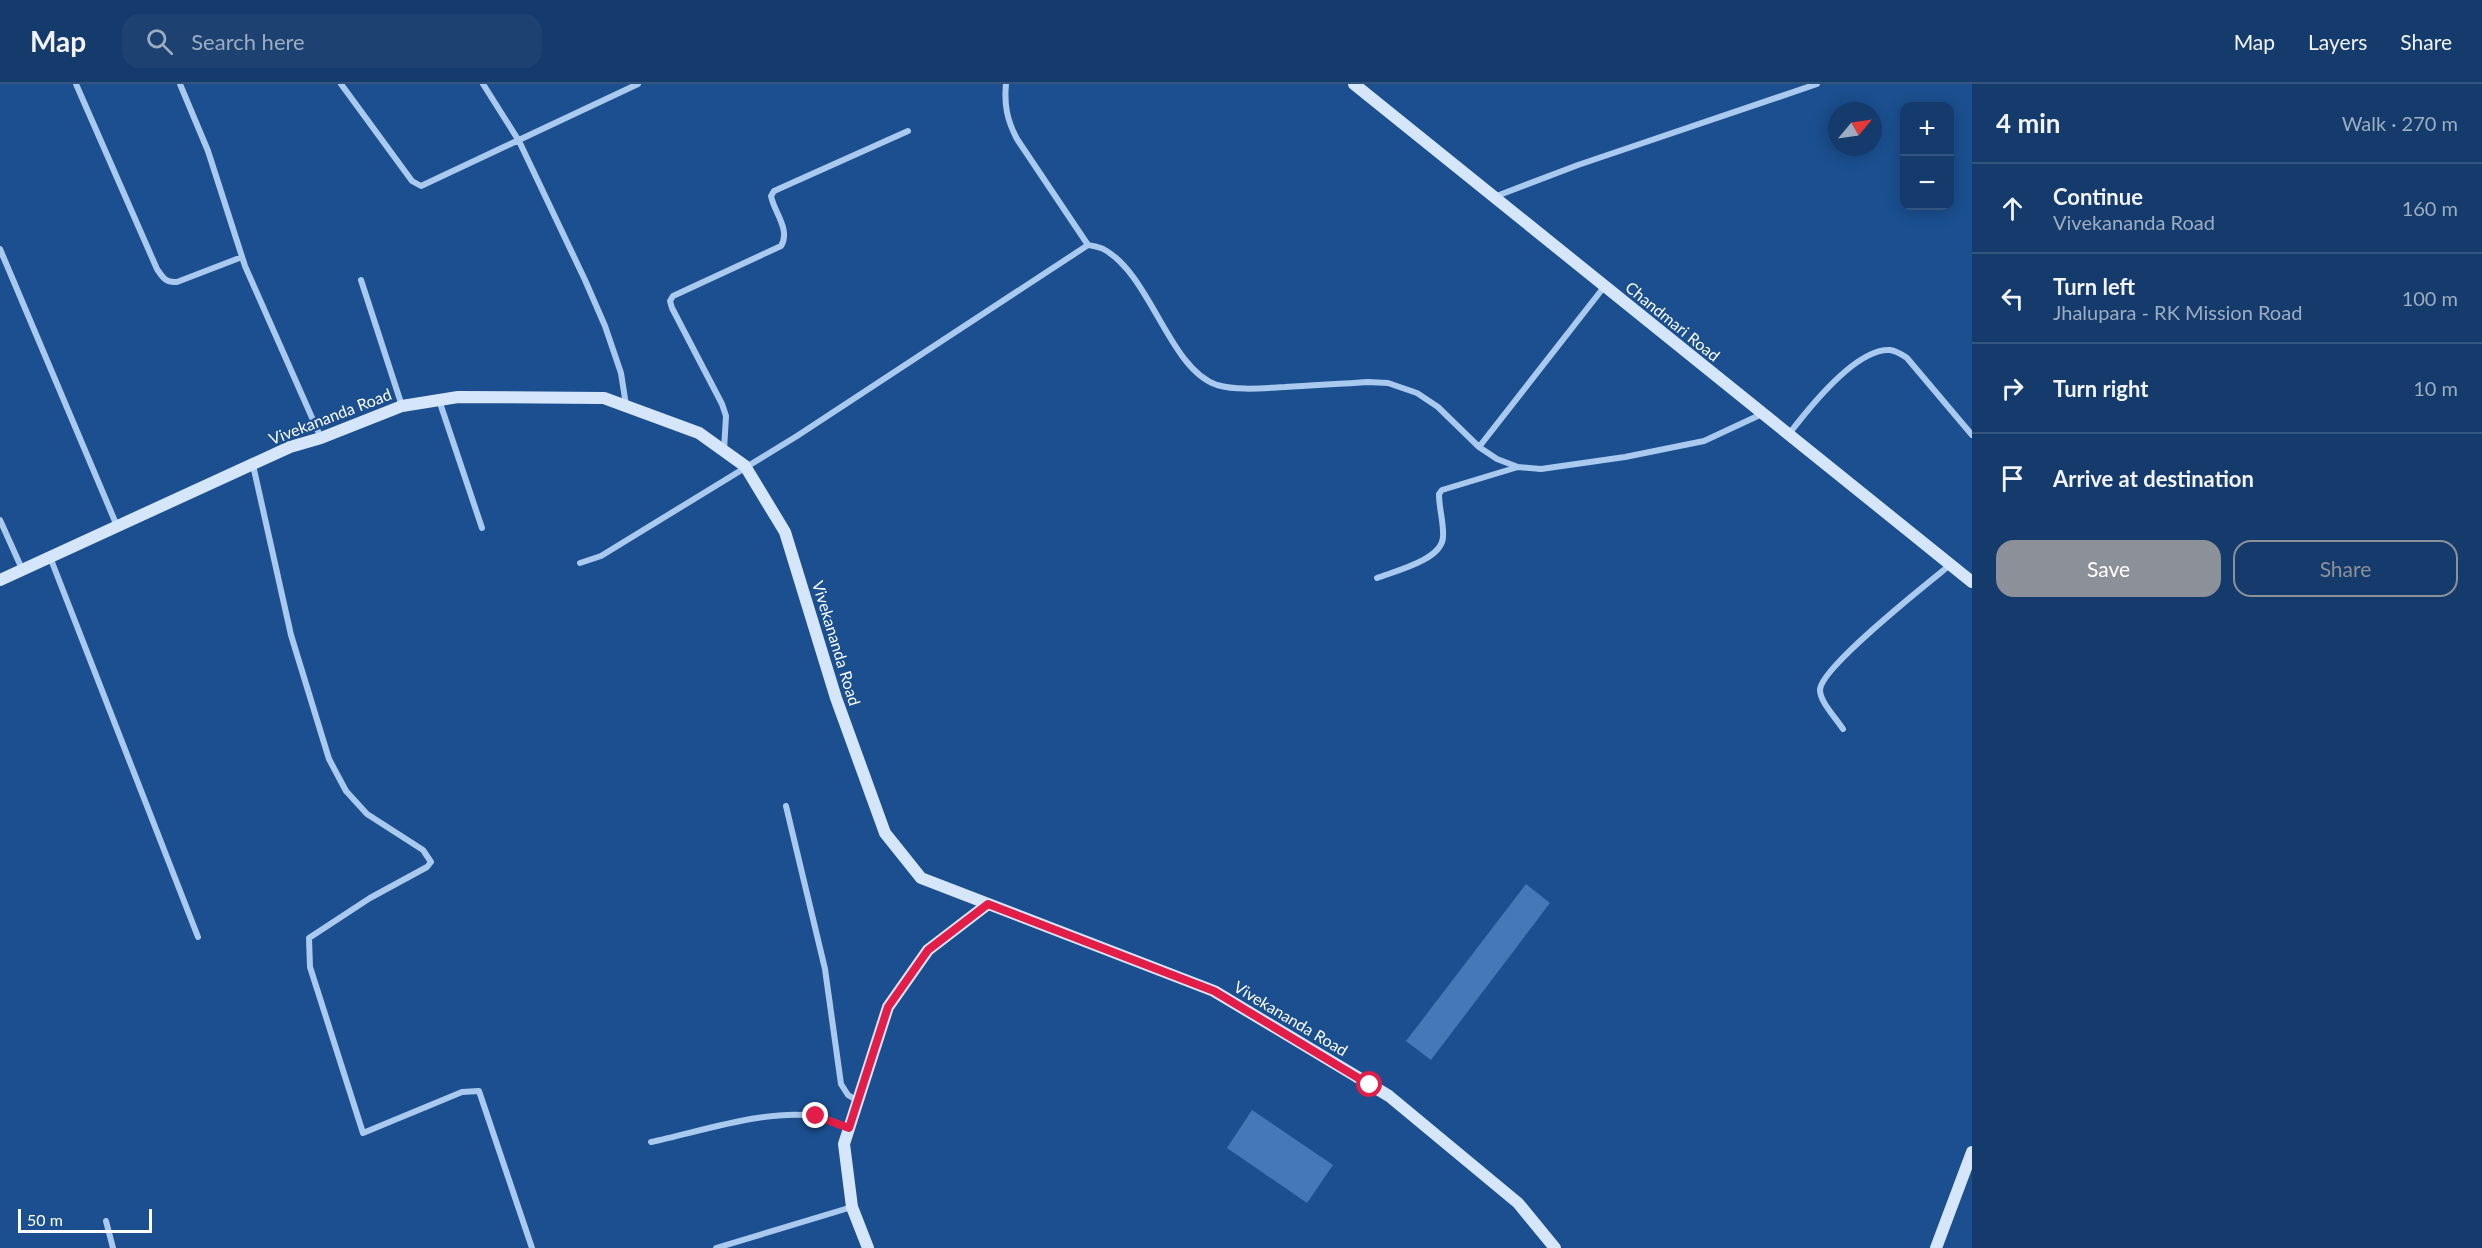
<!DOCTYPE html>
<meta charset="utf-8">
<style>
:root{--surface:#143b6b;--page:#1d4271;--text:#f1f3f6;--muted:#9dadc1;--line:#33557e;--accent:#8c9099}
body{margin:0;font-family:Lato,sans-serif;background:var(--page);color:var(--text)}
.controls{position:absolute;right:18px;top:18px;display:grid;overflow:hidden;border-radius:12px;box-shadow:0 3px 15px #0003}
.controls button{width:54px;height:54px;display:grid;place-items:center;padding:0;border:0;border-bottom:2px solid var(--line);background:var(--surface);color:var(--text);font:30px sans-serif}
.compass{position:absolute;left:1828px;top:18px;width:54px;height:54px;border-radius:50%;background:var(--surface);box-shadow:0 3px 15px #0003;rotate:61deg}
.scale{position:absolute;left:18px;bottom:15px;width:134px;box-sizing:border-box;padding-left:6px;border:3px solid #fff;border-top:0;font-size:16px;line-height:21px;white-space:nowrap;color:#fff;-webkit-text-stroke:4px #1b4f8f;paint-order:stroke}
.stop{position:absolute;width:18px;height:18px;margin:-14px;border:4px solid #e11d48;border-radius:50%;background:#fff}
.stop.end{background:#e11d48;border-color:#fff;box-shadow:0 2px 6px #0008}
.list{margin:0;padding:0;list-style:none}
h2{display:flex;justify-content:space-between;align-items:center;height:78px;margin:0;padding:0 24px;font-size:26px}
h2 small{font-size:20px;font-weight:400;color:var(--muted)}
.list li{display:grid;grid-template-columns:39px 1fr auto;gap:18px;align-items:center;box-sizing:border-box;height:90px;padding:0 24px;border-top:2px solid var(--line)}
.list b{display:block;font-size:22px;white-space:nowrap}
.list p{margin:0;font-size:20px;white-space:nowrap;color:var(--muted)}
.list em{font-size:20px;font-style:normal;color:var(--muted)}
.actions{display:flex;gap:12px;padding:18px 24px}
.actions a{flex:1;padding:14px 0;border:2px solid var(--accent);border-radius:18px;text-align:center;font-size:21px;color:var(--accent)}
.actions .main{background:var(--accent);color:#fff}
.icon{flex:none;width:33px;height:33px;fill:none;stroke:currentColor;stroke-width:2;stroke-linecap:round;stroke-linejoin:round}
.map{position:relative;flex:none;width:1972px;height:1164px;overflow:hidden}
header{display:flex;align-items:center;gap:36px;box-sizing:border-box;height:84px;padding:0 30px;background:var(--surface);border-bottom:2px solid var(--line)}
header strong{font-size:28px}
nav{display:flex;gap:33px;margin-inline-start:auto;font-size:21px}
.search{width:420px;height:54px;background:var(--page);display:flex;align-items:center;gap:15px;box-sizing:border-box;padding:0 21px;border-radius:18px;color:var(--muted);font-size:22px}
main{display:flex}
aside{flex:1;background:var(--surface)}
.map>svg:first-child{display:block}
.building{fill:#4478b7}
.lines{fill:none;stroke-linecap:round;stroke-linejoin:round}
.street{stroke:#a9c9ee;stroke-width:6}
.secondary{stroke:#d6e6fa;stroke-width:12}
.route{stroke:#e11d48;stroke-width:8}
.labels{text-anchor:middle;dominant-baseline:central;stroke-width:4.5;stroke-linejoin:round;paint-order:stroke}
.street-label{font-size:16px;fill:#fff;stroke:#1b4f8f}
</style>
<header>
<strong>Map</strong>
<div class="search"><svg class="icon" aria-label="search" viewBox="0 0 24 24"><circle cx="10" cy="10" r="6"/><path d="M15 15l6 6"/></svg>Search here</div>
<nav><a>Map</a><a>Layers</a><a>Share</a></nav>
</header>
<main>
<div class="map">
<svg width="1972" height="1164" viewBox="0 0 1972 1164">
<rect width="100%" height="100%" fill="#1b4f8f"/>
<path class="building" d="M1526,800L1550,819L1431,976L1406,957Z
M1252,1026L1333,1081L1307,1119L1227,1064Z"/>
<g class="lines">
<path class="street" d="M76,0L157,185C163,194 166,199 177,198L242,173
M180,0L208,67L245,182L321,354
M341,0L412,97L421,102L638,0
M483,0L519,57L585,196L605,242L621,289L626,321
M1006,0C1004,21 1007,36 1017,55L1088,161
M1494,113L1578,81L1817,0
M0,165L117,442
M361,196L402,322
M439,316L482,444
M1789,350C1808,325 1856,264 1890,266C1897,267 1901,270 1907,274L1972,351
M1479,363L1604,203
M724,366L726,332L722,320L672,224L670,217L673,212L781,162C791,146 774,128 771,112L774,107L908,47
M253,381L291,551L329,675L346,707L367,730L423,766L431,778L427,783L370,814L309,854L310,883L363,1049L462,1008L479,1007L532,1164
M0,436L22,485
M50,473L198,853
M580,479L601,472L797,352L1088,161C1093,162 1100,163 1105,166C1151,192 1170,286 1217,301C1239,307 1263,304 1285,303C1313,301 1340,300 1368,298L1388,299L1417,309L1438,323L1479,363L1497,375L1518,383L1541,385L1625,373L1704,357L1762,330
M1377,494C1395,487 1442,476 1443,453C1444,439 1439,425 1439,410L1442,406L1518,383
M1843,645C1836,634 1820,618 1820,606C1820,584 1928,499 1950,481
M786,722L825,885L841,1000L848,1011L858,1017
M651,1058C699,1048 766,1025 814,1032C826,1033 838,1040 849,1044
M106,1137L113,1164
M716,1164L852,1123"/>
<path class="secondary" d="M1354,0L1972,498
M0,496L290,363L321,354L402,322L458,313L604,314L699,349L745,382L785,448L836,614L885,749L921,794L1214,907L1389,1012L1518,1119L1555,1164
M868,1164L852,1123L844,1060L888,923L928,866L988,820
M1936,1164L1972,1068"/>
</g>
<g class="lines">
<path class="route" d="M816,1032L849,1044L888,923L928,866L988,820L1214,907L1370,1001"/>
</g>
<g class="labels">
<g class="street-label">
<text transform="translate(1673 237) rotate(39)">Chandmari Road</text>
<text transform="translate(330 332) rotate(-21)">Vivekananda Road</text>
<text transform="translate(837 559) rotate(73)">Vivekananda Road</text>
<text transform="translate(1291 934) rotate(31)">Vivekananda Road</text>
</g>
</g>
</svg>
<div class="controls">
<button>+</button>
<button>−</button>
</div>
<svg class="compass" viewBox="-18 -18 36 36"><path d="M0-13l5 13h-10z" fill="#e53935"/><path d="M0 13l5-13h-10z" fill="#9dadc1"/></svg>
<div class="scale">50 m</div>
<div class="stop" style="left:1370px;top:1001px"></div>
<div class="stop end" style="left:816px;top:1032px"></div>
</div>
<aside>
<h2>4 min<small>Walk · 270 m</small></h2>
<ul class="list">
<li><svg class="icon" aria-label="ahead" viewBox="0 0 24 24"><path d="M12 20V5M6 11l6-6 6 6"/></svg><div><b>Continue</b><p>Vivekananda Road</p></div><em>160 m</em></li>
<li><svg class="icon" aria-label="left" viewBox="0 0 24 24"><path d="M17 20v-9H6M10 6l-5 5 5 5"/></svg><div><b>Turn left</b><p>Jhalupara - RK Mission Road</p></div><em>100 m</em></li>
<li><svg class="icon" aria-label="right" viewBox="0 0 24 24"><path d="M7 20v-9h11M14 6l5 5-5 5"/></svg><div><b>Turn right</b></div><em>10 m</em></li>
<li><svg class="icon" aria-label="arrive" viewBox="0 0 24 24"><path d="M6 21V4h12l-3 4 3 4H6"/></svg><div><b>Arrive at destination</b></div></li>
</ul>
<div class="actions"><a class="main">Save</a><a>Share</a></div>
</aside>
</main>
